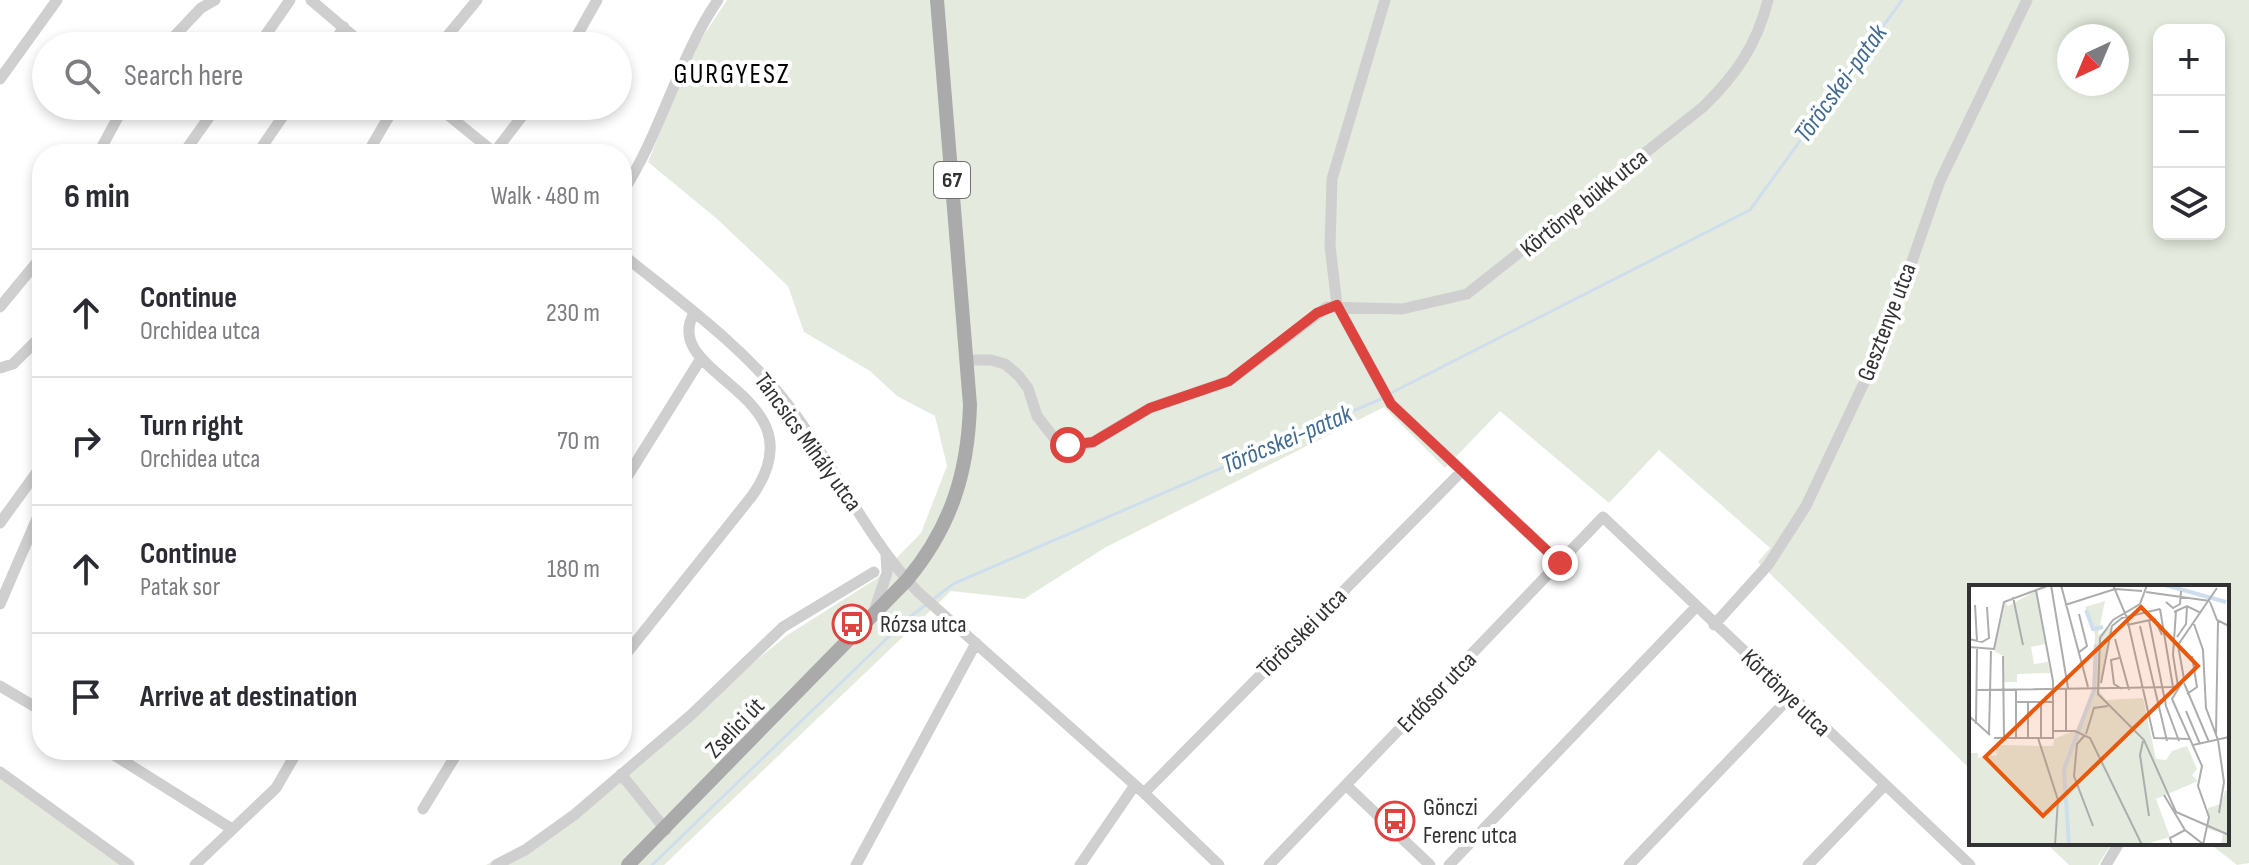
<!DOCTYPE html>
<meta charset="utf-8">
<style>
:root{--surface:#fff;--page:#f7f7f7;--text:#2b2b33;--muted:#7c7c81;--line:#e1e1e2}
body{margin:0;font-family:"Sofia Sans Condensed",sans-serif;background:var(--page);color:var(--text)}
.controls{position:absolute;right:24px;top:24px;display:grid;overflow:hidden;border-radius:16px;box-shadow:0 4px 12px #0003}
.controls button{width:72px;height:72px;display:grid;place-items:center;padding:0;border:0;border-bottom:2px solid var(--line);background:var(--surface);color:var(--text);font:40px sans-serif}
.compass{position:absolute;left:2057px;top:24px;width:72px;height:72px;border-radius:50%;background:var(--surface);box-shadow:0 4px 12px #0003;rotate:224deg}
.stop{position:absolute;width:24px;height:24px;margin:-18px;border:6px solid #de443f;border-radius:50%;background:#fff}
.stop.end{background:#de443f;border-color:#fff;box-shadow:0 2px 8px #0008}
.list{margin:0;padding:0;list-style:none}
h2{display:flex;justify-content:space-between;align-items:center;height:104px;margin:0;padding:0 32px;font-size:34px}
h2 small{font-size:26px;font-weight:400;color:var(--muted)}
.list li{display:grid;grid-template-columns:52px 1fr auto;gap:24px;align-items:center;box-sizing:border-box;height:128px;padding:0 32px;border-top:2px solid var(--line)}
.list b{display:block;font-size:30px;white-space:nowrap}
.list p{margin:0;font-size:26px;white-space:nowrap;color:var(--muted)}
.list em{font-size:26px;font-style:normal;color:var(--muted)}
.icon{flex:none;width:44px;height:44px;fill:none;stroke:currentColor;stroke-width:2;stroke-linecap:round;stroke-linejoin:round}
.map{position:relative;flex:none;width:2249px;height:865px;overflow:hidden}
.search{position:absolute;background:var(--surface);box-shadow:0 4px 12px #0003;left:32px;top:32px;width:600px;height:88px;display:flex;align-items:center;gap:20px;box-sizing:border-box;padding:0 28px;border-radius:44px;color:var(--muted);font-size:30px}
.panel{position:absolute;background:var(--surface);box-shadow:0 4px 12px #0003;left:32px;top:144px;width:600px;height:616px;border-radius:32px}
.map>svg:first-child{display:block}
.green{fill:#e4ebde;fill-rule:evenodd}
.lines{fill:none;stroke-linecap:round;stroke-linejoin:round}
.stream{stroke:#cfdeec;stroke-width:3}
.minor{stroke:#cfcfcf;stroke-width:11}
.major{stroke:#aaa;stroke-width:14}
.route{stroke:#de443f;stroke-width:10}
.labels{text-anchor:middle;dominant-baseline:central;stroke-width:8;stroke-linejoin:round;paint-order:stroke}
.shield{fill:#fff;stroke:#707070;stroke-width:2}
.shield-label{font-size:22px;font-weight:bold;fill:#323232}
.street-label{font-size:24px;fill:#323232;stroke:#fff}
.poi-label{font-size:24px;fill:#323232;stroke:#fff;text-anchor:start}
.water-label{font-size:26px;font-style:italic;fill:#426b92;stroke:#fff}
.quarter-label{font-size:28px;letter-spacing:2px;fill:#000;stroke:#fff}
.inset-river{fill:none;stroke:#cfdeec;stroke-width:4}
.inset-road{fill:none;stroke:#adadad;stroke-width:2}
.view{fill:#e8590c;fill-opacity:0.15;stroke:#e8590c;stroke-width:4}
.inset-edge{fill:none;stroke:#323232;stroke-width:4}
</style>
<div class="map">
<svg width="2249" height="865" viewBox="0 0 2249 865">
<rect width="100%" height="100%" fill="#fff"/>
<path class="green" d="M727,0H2249V863L2237,865L2209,843H2227V587H1971V770L1758,562L1770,548L1659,450L1609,503L1500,411L1445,468L1384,407L1106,547L1024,599L951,591L664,865H486L544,835L786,636L876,579L921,533L947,466L935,416L897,396L870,371L804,332L788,286L716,218L648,162L694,50ZM2159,30H2219V234H2159ZM2069,36H2117V84H2069Z
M0,777L125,865H0Z
M2046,843H2112L2098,865H2069Z"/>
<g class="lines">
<path class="stream" d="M1389,394L1750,210L1902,0
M652,865L906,620L953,584L1383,398"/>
<path class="minor" d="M311,0L365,46
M1385,0L1332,179L1330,246L1337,305L1391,404L1560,563
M165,46L201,8L215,0
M258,46L290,0
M331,46L344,27
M439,46L477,0
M571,46L597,0
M0,79L57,0
M437,106L496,154
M98,154L124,106
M183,154L217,106
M257,154L290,106
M367,154L395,106
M493,154L530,106
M622,193C662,132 677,60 718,0
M622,254C681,302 743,346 789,406C835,466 866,537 918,592L1144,793L1219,865
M0,307L42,256
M968,360H991L1005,364L1018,375L1028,388L1037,416L1055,439L1080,446L1093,442L1150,408L1229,381L1327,307L1402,309L1467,294L1703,107C1735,76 1757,45 1768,0
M0,368L13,364L42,335
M622,485L700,360
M0,523L42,465
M0,604L42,507
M874,611L887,573L886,555
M1714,625L1768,565L1806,506L1886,336L1940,181L2027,0
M622,659L752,496C824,394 658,377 694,313
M0,686L42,711
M106,750L232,829
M0,772L129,865
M621,774L666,830
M1347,786L1430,865
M1144,793L1460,473
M423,809L459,750
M195,865L276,788L298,750
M496,865L525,850L574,815L691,715L783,627L874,572
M856,865L976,643
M1080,865L1135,785
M1269,865L1603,517L1970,865
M1449,865L1696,607
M1629,865L1790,697
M1808,865L1884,786
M2106,865L2119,843"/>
<path class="major" d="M628,865L907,580C951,527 968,473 970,405L937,0"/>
</g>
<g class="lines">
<path class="route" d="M1068,445L1093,442L1150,408L1229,381L1317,313L1337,305L1391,404L1560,563"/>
</g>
<defs>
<symbol id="bus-ring" viewBox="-11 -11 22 22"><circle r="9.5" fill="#fff" stroke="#de443f" stroke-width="1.5"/><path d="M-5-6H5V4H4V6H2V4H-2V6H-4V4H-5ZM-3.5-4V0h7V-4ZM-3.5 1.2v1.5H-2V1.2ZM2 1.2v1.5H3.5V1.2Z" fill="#de443f"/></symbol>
</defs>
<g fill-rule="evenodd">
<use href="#bus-ring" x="830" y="602" width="44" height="44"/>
<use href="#bus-ring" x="1373" y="799" width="44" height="44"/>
</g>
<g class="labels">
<rect class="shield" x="934" y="162" width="36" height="36" rx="6"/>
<g class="shield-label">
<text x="952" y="180">67</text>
</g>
<g class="street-label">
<text transform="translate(1584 203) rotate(-39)">Körtönye bükk utca</text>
<text transform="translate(1887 322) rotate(-69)">Gesztenye utca</text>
<text transform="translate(808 442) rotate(54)">Táncsics Mihály utca</text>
<text transform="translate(1302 633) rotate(-45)">Töröcskei utca</text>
<text transform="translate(1437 692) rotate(-46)">Erdősor utca</text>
<text transform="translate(1786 693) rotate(44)">Körtönye utca</text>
<text transform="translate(735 728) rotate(-46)">Zselici út</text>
</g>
<g class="poi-label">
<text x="880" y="624">Rózsa utca</text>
<text x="1423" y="807">Gönczi<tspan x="1423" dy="28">Ferenc utca</tspan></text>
</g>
<g class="water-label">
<text transform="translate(1841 84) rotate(-54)">Töröcskei-patak</text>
<text transform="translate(1287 440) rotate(-23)">Töröcskei-patak</text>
</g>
<g class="quarter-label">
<text x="732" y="74">GURGYESZ</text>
</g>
</g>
<g transform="translate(1969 585)">
<rect width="260" height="260" fill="#fff"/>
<path d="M67,6L76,59L62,62L65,79L79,77L81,88L48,89V97H34V71L25,66L36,17L39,21ZM136,16L129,50L143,41L130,106L137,115L174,113L187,174L197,175L203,166L218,161L228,184L223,190L229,196L187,214L201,252L174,260H0V168H9V173L28,170L26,160L84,161L85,154L107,145L124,104L126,50L116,22ZM256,206H260V260H252L254,248L239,244V223L252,219Z" fill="#e4ebde"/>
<path class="inset-river" d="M196,0L257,17M117,25L124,44L134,42M100,260L95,184L125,105L127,59"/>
<path class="inset-road" d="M82,0L99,103M92,0L119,102M144,0L158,33L185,153L222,154M178,0L171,19L144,35L131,53L129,109L175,155L207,227L260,250M177,7L241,16M44,12L54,60M197,17L204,23L211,19L212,6M241,17L248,35L260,41M6,20L8,56M96,20L146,4L173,6M191,24L204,102M207,26L204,70L209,101M205,27L218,21L232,28M180,35L197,121L210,156M225,39L234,65L237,123L249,155L255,197L250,228M158,40L186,34L193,50M171,41L198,156M208,52L217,39L218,21M0,54L13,57L20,53L18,22M146,54L160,105M0,62L25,64L35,17L81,0M109,68L118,61L110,29M34,71L35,153M150,73L142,75L145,99L153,104M132,98L143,41L153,33L191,24M215,98L240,157M8,105L208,102M47,105V153M218,109L228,102L223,71M47,117H84M59,117V152M72,117V152M217,126L231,159M0,131L21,150M7,139L8,64M84,146H106L121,153L173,260H189M97,146V103M20,149L22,66M117,149L125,123L139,121M247,149L249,36M116,150L108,159L105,191L124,241M25,153H84V96L67,5M69,153L89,215L86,260M174,156L171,170L180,231M224,160L260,152M195,210L216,245L234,259M203,260L201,253L216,245M234,260L240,232L229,201L233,181L203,114L215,94L209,60L248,3"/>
<path class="view" d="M172,22L229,81L74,231L16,172Z"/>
<rect width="260" height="260" class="inset-edge"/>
</g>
</svg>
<div class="controls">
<button>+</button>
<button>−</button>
<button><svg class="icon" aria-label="layers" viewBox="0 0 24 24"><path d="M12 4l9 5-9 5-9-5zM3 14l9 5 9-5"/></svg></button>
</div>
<svg class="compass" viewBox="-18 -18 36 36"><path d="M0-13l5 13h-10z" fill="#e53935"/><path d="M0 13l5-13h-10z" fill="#7c7c81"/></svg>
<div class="stop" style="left:1068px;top:445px"></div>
<div class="stop end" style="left:1560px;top:563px"></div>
<div class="search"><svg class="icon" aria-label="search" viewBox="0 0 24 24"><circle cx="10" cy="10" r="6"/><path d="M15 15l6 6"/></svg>Search here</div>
<section class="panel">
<h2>6 min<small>Walk · 480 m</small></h2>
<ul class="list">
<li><svg class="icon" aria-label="ahead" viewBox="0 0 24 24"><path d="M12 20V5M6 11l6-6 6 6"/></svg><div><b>Continue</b><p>Orchidea utca</p></div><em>230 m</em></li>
<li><svg class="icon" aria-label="right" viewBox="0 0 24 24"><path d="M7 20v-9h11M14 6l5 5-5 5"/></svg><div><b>Turn right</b><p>Orchidea utca</p></div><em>70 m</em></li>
<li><svg class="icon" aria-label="ahead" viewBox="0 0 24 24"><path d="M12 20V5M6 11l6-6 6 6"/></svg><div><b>Continue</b><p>Patak sor</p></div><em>180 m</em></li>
<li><svg class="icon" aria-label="arrive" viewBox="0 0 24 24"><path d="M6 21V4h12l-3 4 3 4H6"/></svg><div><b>Arrive at destination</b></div></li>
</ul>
</section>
</div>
